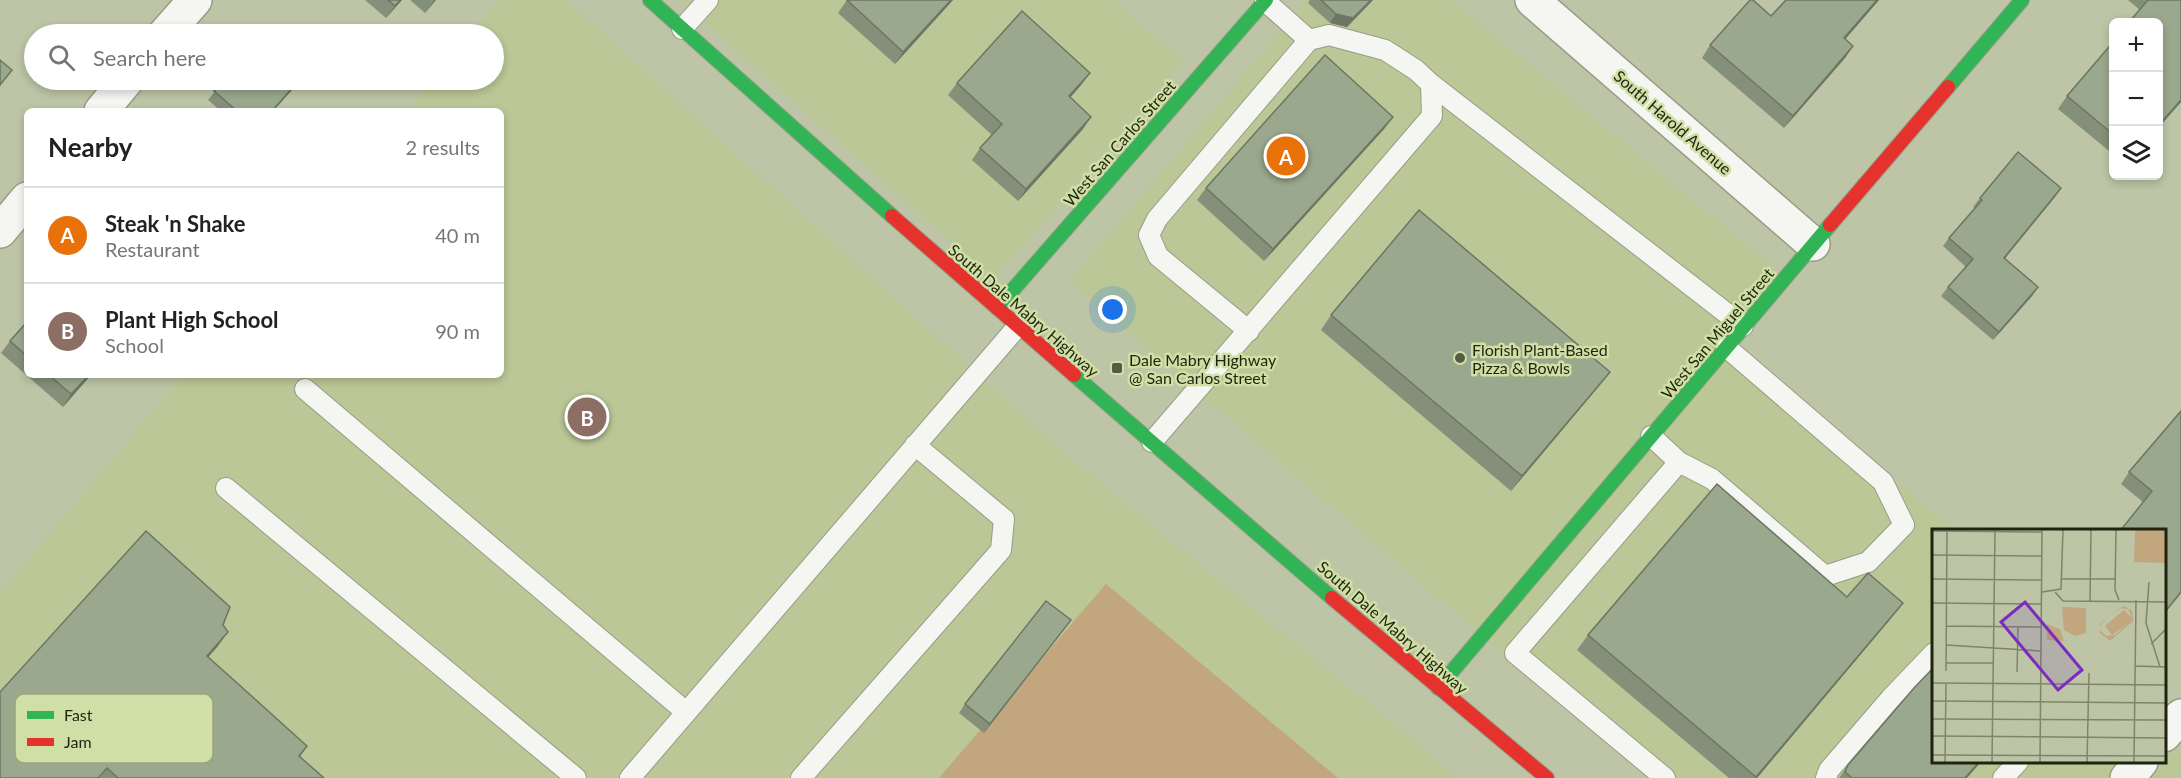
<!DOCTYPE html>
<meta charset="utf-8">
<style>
:root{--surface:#fff;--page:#f2f2f2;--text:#222;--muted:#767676;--line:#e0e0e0;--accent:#2563eb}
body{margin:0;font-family:Lato,sans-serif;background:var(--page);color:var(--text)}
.controls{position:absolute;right:18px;top:18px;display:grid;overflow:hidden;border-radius:9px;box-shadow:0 3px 9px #0003}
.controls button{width:54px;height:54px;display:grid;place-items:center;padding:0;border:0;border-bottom:2px solid var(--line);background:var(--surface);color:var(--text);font:30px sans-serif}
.you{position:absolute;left:1113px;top:310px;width:21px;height:21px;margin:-15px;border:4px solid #fff;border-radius:50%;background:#1a73e8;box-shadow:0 0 0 9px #1a73e833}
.badge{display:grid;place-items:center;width:39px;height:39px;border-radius:50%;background:var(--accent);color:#fff;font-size:20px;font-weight:700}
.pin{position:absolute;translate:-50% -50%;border:3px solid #fff;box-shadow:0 2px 6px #0006}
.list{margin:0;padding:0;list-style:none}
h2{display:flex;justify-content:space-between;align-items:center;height:78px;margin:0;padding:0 24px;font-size:26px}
h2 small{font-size:20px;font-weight:400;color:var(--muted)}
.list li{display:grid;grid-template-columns:39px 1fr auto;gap:18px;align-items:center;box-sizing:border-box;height:96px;padding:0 24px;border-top:2px solid var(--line)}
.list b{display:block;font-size:22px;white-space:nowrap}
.list p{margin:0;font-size:20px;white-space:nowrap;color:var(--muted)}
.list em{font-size:20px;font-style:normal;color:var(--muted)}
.icon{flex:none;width:33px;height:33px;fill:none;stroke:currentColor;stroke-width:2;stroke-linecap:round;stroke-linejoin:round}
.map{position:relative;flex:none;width:2181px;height:778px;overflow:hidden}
.search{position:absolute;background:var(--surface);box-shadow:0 3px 9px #0003;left:24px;top:24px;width:480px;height:66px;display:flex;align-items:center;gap:15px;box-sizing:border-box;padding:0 21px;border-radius:33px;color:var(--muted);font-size:22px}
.panel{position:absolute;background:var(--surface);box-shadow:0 3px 9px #0003;left:24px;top:108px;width:480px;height:270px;border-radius:9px}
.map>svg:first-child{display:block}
.built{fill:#bbc796}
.pitch{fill:#c1a67e}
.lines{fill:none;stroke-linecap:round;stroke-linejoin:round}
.lane-casing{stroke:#969d84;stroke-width:22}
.street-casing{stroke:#969d84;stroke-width:36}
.fast-casing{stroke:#969d84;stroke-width:16}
.jam-casing{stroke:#969d84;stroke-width:16}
.lane{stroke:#f5f6f2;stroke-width:20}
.street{stroke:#f5f6f2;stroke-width:33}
.fast{stroke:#30b455;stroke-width:14}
.jam{stroke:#e5322d;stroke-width:14}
.wall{fill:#849079}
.shaded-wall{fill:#6c7663}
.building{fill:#9aa88d;stroke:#6c7663;stroke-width:1.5}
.poi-dot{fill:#565c43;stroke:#d0dfa5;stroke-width:2}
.labels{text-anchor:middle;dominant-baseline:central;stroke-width:5;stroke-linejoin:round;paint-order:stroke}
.street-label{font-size:16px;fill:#1f240e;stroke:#d0dfa5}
.poi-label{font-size:16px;fill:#1f240e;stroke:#d0dfa5;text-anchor:start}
.inset-road{fill:none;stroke:#7e8569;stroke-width:1.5}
.view{fill:#7b2cbf;fill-opacity:0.15;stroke:#7b2cbf;stroke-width:3}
.inset-edge{fill:none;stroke:#1f240e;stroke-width:3}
.key{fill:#d0dfa5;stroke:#9ba778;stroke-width:1.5}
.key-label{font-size:16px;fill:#1f240e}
</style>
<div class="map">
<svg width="2181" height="778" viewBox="0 0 2181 778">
<rect width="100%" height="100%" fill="#bdc5a6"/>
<path class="built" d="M501,0H566L1071,459L1459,778H0V592L184,375H501V111H407L434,80H494V34H472Z
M680,0H1113L1183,61L993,279Z
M1306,0H1451L1774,268L1720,334L1955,530H1934V762H2164L2165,741L2181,755V778H1649L1069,282Z"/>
<path class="pitch" d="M1106,584L1338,778H939Z"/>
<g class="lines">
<defs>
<path id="lane" d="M1265,1L1309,40
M682,29L708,0
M1431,84L1743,326
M305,389L686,712
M1651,436L1679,462L1712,479L1825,576L1868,562L1904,525L1883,482L1726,347
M1152,442L1432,116L1431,84L1416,70L1385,50L1329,35L1309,40L1157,219L1149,235L1158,256L1249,331
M226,488L576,778
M630,778L1018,326
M801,778L1001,550L1004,519L915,445
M1665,778L1515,653L1679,462
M1826,778L1829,770L1891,698L1934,653
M2003,778L2018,762"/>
<path id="street" d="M1532,0L1813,244
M165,34L195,0
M101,111L127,80
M0,231L27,199
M2164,735L2181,716
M2127,778L2141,762"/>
<path id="fast" d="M650,0L892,216
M1948,87L2022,0
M997,308L1266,0
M1074,375L1332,598
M1438,688L1830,225"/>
<path id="jam" d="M892,216L1074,375
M1830,225L1948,87
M1332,598L1547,778"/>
</defs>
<use href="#lane" class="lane-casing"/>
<use href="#street" class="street-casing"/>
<use href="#fast" class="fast-casing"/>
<use href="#jam" class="jam-casing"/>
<use href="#lane" class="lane"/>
<use href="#street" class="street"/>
<use href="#fast" class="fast"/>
<use href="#jam" class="jam"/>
</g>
<path class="wall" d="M365,0H402L386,18Z
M410,0H436L425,13Z
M847,0H953L895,64L838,13Z
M1310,0H1373L1347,27L1330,23L1308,3Z
M1786,0H1879L1845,39L1853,46L1845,58L1784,128L1702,58L1710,45L1771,16Z
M2128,0H2181V102L2158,128V22L2140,10Z
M2114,41V155L2058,109L2067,96Z
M1090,73L1081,85L1070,98L1083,129L1018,201L972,160L980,148L992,135L948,95L957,83Z
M224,80H301L273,111H221L208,100Z
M1393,117L1384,129L1264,261L1197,200L1206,188Z
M2061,188L2005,258L2038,287L2032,296L1993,340L1941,296L1948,287L1966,267L1943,246L1949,238L1975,208L1973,207L1980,198Z
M1331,315L1599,386L1511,491L1321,330Z
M27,322V375H91L63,407L1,353L10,341Z
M2181,411V593L2164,614V531L2143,502L2121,484L2129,472Z
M1903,603L1892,617L1757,778H1729L1577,650L1588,635Z
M223,625L218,646L208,657L307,746L300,757L324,778H0Z
M1064,629L984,733L959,713L965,704Z
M1848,765L1967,778H1839Z"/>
<path class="shaded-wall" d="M400,0H402L386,18L395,6Z
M434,0H436L425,13L434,1Z
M951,0H953L895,64L903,52Z
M1371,0H1373L1347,27L1330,23L1336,14Z
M1877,0H1879L1836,50L1844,38Z
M1853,46L1845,58L1784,128L1793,116Z
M1090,73L1081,85L1060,109L1069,96Z
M299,80H301L273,111H272Z
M2181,100V102L2158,128V126Z
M1091,117L1083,129L1018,201L1026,189Z
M1393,117L1384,129L1264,261L1273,249Z
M2061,188L2055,197L1998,267L2004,258Z
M2038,287L2032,296L1993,340L1999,332Z
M1610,372L1599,386L1511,491L1522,476Z
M89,375H91L63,407L71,394Z
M2181,592V593L2164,614V613Z
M1903,603L1892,617L1757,778H1755Z
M1071,620L1064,629L984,733L990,724Z
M228,632L218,646L196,671L207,656Z
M1979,762H1981L1967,778H1965Z"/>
<path class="building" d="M388,0H400L395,6Z
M847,0H951L903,52Z
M1321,0H1371L1353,18L1336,14Z
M1750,0H1753L1771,16L1786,0H1877L1844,38L1853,46L1793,116L1710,45Z
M2148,0H2181V100L2158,126V22H2129Z
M1022,11L1090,73L1069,96L1091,117L1026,189L980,148L1002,124L957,83Z
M271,25L282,34H263Z
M2114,41V135L2067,96Z
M1325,55L1393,117L1273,249L1206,188Z
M0,60L12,70L0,85Z
M224,80H299L272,111H237L214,91Z
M2018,152L2061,188L2004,258L2038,287L1999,332L1948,287L1973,259L1949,238L1982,200L1980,198Z
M1419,210L1610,372L1522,476L1331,315Z
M27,322V356L10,341Z
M49,375H89L71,394Z
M2181,411V592L2164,613V531H2120L2152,491L2129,472Z
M1717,484L1847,597L1868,573L1903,603L1756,777L1588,635Z
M146,531L230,607L223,625L228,632L207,656L307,746L299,756L324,778H118L107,768L98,778H0V692Z
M1046,601L1071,620L990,724L965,704Z
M1934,667V762H1979L1965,778H1852L1845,772L1848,765L1914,688Z"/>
<g class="poi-dot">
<circle cx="1460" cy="358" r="6"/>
<rect x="1111" y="362" width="12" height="12" rx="3"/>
</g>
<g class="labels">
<g class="street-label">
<text transform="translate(1673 122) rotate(41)">South Harold Avenue</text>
<text transform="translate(1119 143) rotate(-49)">West San Carlos Street</text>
<text transform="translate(1024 310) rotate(41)">South Dale Mabry Highway</text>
<text transform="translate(1717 333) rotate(-50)">West San Miguel Street</text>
<text transform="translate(1393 627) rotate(41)">South Dale Mabry Highway</text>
</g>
<g class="poi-label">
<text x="1472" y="349">Florish Plant-Based<tspan x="1472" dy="18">Pizza &amp; Bowls</tspan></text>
<text x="1129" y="359">Dale Mabry Highway<tspan x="1129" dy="18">@ San Carlos Street</tspan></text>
</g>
</g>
<g transform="translate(1932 529)">
<rect width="234" height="234" fill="#bdc5a6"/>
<path d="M203,1H234V34L202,33Z" fill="#c1a67e"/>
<path d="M192,77L200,82L201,92L178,112L168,104V94ZM188,79L196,80L200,89L192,81L173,97L180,106L200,91L183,106L174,107L168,101L169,94ZM130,78L154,79V104L143,107L132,101ZM115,95L128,100L132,112L115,111Z" fill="#c1a67e" fill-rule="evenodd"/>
<path class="inset-road" d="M184,1L183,61L187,71M0,2L110,3M0,26L110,27M0,50L110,51M130,50H183M217,53L214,94L228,138M110,63L129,60L131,1M123,63L131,72L234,73M158,72L159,1M0,74L110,75M15,97L109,98M219,115L234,100M14,116L109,122M14,134H62M203,137L234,138M14,142L15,1M85,143L86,98M0,154L234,156M0,172L234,174M0,190L234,191M0,207L234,209M0,226L234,227M13,233L14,154M60,233L63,1M108,233L110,1M155,233L157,144M202,233L204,71"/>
<path class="view" d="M93,73L150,141L126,161L69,93Z"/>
<rect width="234" height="234" class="inset-edge"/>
</g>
<rect x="15" y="694" width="198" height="69" rx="9" class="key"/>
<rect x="27" y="711" width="27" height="8" fill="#30b455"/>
<rect x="27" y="738" width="27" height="8" fill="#e5322d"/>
<g class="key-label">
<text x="64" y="721">Fast</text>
<text x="64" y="748">Jam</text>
</g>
</svg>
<div class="controls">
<button>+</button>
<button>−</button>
<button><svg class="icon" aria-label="layers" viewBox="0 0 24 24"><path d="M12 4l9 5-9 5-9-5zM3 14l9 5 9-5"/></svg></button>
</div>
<div class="you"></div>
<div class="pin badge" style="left:1286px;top:156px;background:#e8710a">A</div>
<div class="pin badge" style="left:587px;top:417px;background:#8d6e63">B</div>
<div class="search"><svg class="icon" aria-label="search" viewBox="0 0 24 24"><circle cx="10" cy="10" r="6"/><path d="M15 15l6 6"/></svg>Search here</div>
<section class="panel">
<h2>Nearby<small>2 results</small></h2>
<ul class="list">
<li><span class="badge" style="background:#e8710a">A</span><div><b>Steak 'n Shake</b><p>Restaurant</p></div><em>40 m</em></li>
<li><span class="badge" style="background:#8d6e63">B</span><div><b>Plant High School</b><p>School</p></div><em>90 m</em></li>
</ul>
</section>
</div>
